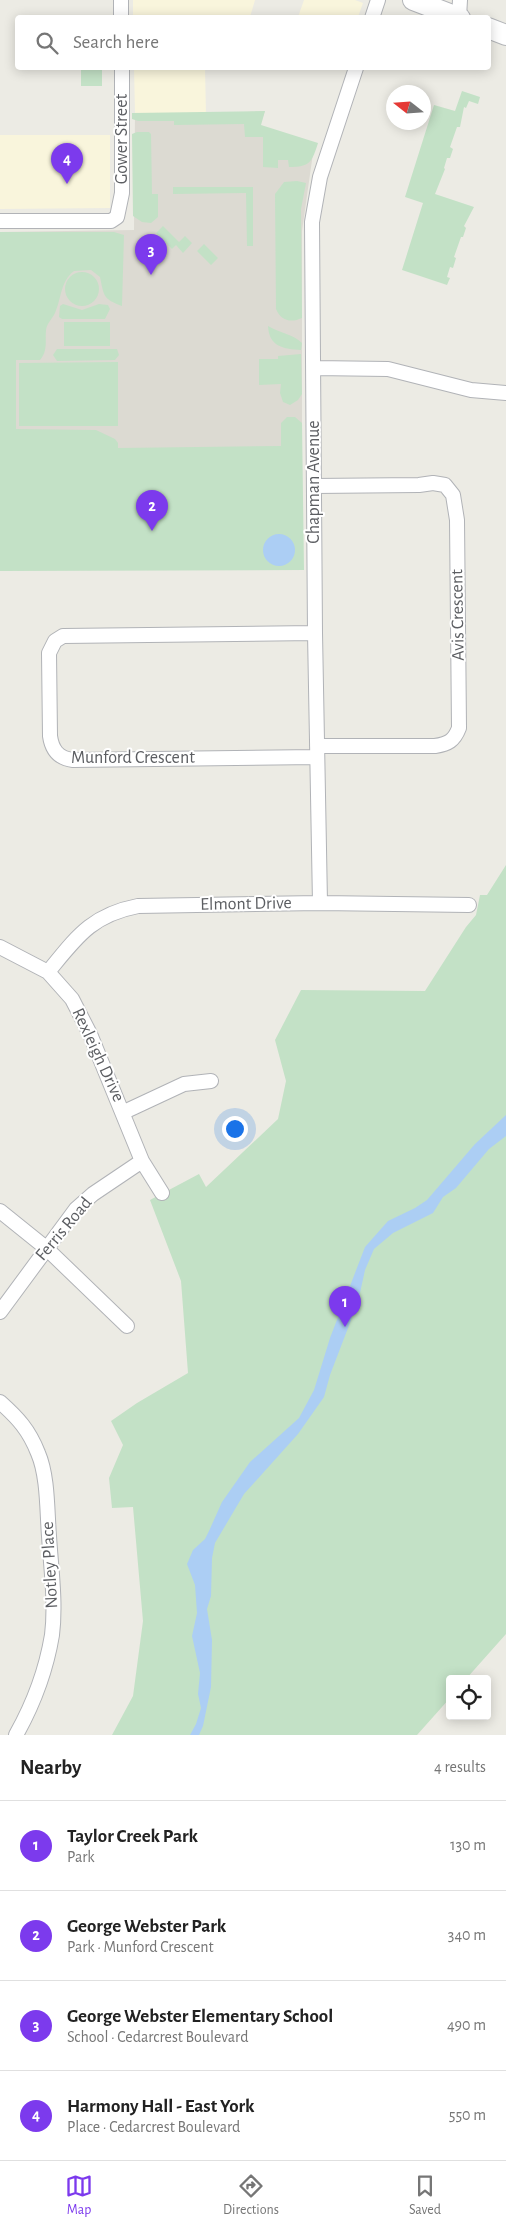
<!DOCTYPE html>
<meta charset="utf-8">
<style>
:root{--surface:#fff;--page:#f6f6f6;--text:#222;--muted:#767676;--line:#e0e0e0;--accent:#7c3aed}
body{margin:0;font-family:"Alegreya Sans",sans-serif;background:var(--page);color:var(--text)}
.controls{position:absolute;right:15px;bottom:15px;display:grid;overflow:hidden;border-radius:5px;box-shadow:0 2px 12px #0003}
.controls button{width:45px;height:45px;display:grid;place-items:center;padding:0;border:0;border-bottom:1px solid var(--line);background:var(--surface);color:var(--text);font:25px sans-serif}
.compass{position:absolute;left:386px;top:85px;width:45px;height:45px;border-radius:50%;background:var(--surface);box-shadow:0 2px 12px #0003;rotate:287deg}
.you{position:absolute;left:234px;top:1128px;width:18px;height:18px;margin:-12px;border:4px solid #fff;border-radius:50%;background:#1a73e8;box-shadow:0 0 0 8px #1a73e833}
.badge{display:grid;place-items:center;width:32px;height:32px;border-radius:50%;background:var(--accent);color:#fff;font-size:16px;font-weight:700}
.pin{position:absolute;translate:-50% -41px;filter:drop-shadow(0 1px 2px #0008)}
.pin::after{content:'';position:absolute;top:26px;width:18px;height:15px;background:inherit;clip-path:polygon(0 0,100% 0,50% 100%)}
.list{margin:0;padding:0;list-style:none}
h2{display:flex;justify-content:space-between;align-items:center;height:65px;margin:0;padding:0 20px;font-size:21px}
h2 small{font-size:16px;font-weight:400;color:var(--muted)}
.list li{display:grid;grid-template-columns:32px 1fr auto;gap:15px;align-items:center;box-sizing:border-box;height:90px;padding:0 20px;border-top:1px solid var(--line)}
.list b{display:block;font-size:19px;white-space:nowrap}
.list p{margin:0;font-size:16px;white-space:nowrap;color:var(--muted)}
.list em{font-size:16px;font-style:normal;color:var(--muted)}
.icon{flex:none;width:28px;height:28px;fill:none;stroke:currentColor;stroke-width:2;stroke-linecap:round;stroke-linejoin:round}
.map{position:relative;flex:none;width:506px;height:1735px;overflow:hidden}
.search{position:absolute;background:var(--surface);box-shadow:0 2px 12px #0003;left:15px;right:15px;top:15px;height:55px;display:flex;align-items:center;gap:12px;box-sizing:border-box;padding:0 18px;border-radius:5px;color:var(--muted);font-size:19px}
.sheet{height:425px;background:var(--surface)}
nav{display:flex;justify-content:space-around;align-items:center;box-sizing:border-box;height:70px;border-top:1px solid var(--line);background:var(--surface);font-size:14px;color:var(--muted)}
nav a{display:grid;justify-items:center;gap:2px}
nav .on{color:var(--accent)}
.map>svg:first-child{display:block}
.commercial{fill:#f9f5dc}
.education{fill:#dcdad2}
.green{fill:#c3e1c6}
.water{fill:#accef4}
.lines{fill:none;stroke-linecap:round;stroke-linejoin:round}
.street-casing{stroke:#b1b3b7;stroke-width:16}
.secondary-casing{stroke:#b3b5b9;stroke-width:22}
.street{stroke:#fff;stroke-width:14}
.secondary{stroke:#fff;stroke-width:20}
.labels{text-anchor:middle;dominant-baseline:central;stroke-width:4;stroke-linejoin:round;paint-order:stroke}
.street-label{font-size:18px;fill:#5c5e62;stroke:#fff}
</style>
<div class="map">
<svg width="506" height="1735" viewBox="0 0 506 1735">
<rect width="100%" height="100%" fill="#ecebe4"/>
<path class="commercial" d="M133,0H255L250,17L133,18Z
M304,0H355L363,3L358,17H298Z
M134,68H205L206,114L135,113Z
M0,135H110V208L0,209Z"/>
<path class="education" d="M265,111L259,128L314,146L302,231V459L0,486V232L134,230L135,113L206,114Z"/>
<path class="green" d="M81,69H102V86H81Z
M462,91L480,97L478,104L469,101L466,108L464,107L460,127H457L450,147L453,149L450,158H447L444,168L445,169L435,194L474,207L464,226L466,228L463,237H461L454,257L456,258L453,268L450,267L447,277L450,278L447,285L402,270L423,203L405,197L434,105L455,111Z
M265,111L261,125L318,143C312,162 310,167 289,167L288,160H278V168L263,167V137H245L244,124L174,125V121H138L132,119V113Z
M137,132H149L151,134L152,194H158V217L151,223L142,222L133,216L132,134Z
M297,181L306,183L301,209L302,318C291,323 281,321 276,309L275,194L284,182Z
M173,187H253V246H247L246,193L173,194Z
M163,226L179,242L185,236L192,243L183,253L176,245L172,249L156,233Z
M0,232H114L124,235L122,306C103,299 104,296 100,277L91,270L74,271C60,282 62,297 55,313C52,319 47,323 46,330C45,342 48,350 40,360H16V429L96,430L115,439L118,443V448L281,446V423L287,417H295L302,423L304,570L0,571Z
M204,244L218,258L211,265L197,251Z
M65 289a17 17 0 1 1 34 0a17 17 0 1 1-34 0Z
M63,304L82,310L99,304L108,305L110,309L105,319H62L59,317L60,306Z
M64,322H110V346H64Z
M268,326C279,333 293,334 302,343L301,350C284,349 269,347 268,326Z
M57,349H117L119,355L115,360L57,361L53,355Z
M301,354L302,394L298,400L290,405L283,402L280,393L281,384L259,385V359H278V356Z
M118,362V426H19V363Z
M506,865V1634L466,1679H450V1698L417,1735H112L133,1696L143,1621L133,1507L112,1508L109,1478L123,1445L111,1421L137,1403L188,1373L181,1281L150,1200L199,1174L206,1187L278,1119L286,1081L275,1040L301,990L425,991L466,927L476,915L480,895H487Z"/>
<path class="water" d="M263 550a16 16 0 1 1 32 0a16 16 0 1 1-32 0Z
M506,1115V1136L489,1149L456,1188L443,1197L433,1213L393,1233L374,1249L365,1270L358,1302L330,1375L324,1397L298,1434L244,1494L215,1543L212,1558L211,1596L207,1609L212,1640L211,1687L203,1726L199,1735H190L196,1724L201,1708L198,1694L200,1673L192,1636L197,1613L195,1585L187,1564L193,1550L205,1539L209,1531L222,1502L250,1462L299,1418L314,1390L330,1338L365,1247L388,1221L415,1208L427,1200L475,1144Z"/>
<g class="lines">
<defs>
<path id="street" d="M121,0V18
M459,17L460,0
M372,18L378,0
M0,221H111L117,217L122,193V68
M314,368L388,369L471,390L506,393
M314,486L419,485L433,483L445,485L453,495L457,520L459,728C454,741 448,744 435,746H317
M315,633L63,636L55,641L49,653L50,736C52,750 58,758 73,760L317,757
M320,903L315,633L312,222L320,177L356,68
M0,947L48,972L72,999L90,1034L142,1161L162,1193
M48,972C76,938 91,915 138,906L320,903L469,905
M124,1112L184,1084L211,1081
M0,1211L46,1248L127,1326
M0,1312L76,1209L93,1194L142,1161
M0,1402C18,1418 29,1430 38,1453C48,1476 47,1511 49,1536C51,1568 56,1603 52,1635C46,1671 34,1703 16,1735"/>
<path id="secondary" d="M413,0L460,18
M488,28L506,35"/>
</defs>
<use href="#street" class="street-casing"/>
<use href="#secondary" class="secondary-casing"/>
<use href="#street" class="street"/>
<use href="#secondary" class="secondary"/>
</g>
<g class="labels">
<g class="street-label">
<text transform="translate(122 139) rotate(-90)">Gower Street</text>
<text transform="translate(314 482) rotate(-90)">Chapman Avenue</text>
<text transform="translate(458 615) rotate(-91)">Avis Crescent</text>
<text x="133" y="758">Munford Crescent</text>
<text transform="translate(246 904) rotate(-1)">Elmont Drive</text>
<text transform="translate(98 1055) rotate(65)">Rexleigh Drive</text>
<text transform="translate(64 1229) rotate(-50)">Ferris Road</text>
<text transform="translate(50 1565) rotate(-93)">Notley Place</text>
</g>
</g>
</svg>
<div class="controls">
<button><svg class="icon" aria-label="locate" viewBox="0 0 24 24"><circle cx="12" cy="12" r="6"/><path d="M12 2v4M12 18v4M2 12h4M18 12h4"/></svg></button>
</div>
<svg class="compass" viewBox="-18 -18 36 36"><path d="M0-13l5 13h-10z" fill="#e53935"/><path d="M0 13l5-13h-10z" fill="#767676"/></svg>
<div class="you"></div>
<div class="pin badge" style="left:345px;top:1327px">1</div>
<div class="pin badge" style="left:152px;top:531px">2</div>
<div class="pin badge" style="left:151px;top:275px">3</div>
<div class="pin badge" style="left:67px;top:184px">4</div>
<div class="search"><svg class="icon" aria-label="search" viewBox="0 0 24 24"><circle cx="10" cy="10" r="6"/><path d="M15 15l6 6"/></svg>Search here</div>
</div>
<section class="sheet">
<h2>Nearby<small>4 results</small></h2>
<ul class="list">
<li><span class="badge">1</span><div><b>Taylor Creek Park</b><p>Park</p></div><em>130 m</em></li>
<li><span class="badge">2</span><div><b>George Webster Park</b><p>Park · Munford Crescent</p></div><em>340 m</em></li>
<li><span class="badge">3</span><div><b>George Webster Elementary School</b><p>School · Cedarcrest Boulevard</p></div><em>490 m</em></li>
<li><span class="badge">4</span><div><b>Harmony Hall - East York</b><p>Place · Cedarcrest Boulevard</p></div><em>550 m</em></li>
</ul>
</section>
<nav>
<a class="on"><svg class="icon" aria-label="map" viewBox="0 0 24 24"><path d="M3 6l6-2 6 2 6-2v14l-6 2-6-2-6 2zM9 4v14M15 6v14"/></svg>Map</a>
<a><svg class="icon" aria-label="directions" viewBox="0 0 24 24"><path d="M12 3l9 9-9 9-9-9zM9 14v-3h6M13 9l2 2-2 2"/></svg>Directions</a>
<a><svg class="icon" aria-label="saved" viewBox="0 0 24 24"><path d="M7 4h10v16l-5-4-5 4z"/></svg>Saved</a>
</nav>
